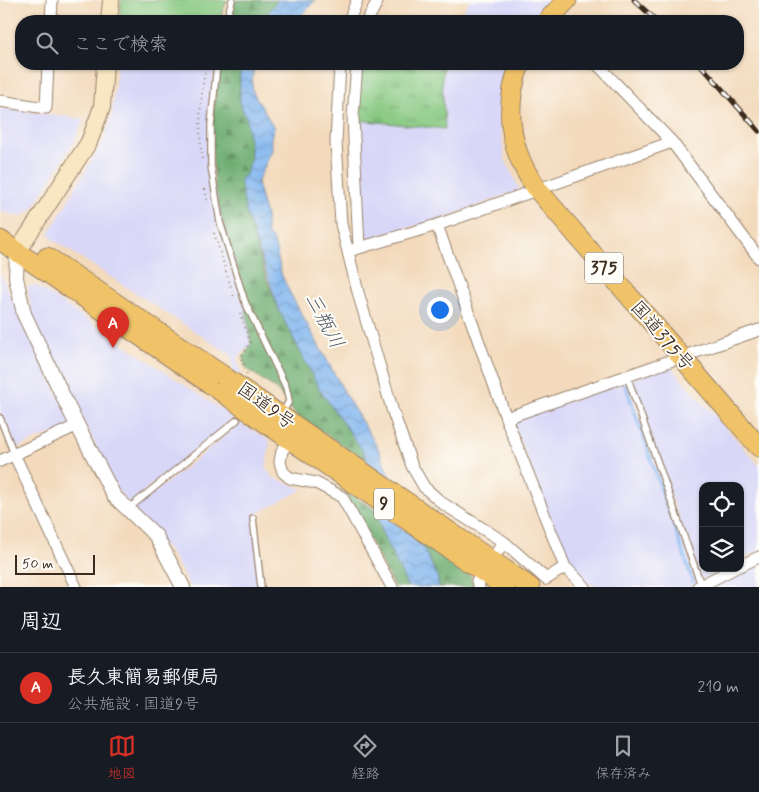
<!DOCTYPE html>
<html lang="ja">
<meta charset="utf-8">
<style>
:root{--surface:#171b24;--page:#20242c;--text:#f1f3f6;--muted:#9ea1a6;--line:#363941;--accent:#d93025}
body{margin:0;font-family:Mynerve,"Klee One",sans-serif;background:var(--page);color:var(--text)}
.controls{position:absolute;right:15px;bottom:15px;display:grid;overflow:hidden;border-radius:10px;box-shadow:0 1px 4px #0004}
.controls button{width:45px;height:45px;display:grid;place-items:center;padding:0;border:0;border-bottom:1px solid var(--line);background:var(--surface);color:var(--text);font:25px sans-serif}
.scale{position:absolute;left:15px;bottom:12px;width:80px;box-sizing:border-box;padding-left:5px;border:2px solid #3b2a1e;border-top:0;font-size:14px;line-height:18px;white-space:nowrap;color:#3b2a1e;-webkit-text-stroke:4px #fdfcf7;paint-order:stroke}
.you{position:absolute;left:439px;top:309px;width:18px;height:18px;margin:-12px;border:4px solid #fff;border-radius:50%;background:#1a73e8;box-shadow:0 0 0 8px #1a73e833}
.badge{display:grid;place-items:center;width:32px;height:32px;border-radius:50%;background:var(--accent);color:#fff;font-size:16px;font-weight:700}
.pin{position:absolute;translate:-50% -41px;filter:drop-shadow(0 1px 2px #0008)}
.pin::after{content:'';position:absolute;top:26px;width:18px;height:15px;background:inherit;clip-path:polygon(0 0,100% 0,50% 100%)}
.list{margin:0;padding:0;list-style:none}
h2{display:flex;justify-content:space-between;align-items:center;height:65px;margin:0;padding:0 20px;font-size:21px}
h2 small{font-size:16px;font-weight:400;color:var(--muted)}
.list li{display:grid;grid-template-columns:32px 1fr auto;gap:15px;align-items:center;box-sizing:border-box;height:70px;padding:0 20px;border-top:1px solid var(--line)}
.list b{display:block;font-size:19px;white-space:nowrap}
.list p{margin:0;font-size:16px;white-space:nowrap;color:var(--muted)}
.list em{font-size:16px;font-style:normal;color:var(--muted)}
.icon{flex:none;width:28px;height:28px;fill:none;stroke:currentColor;stroke-width:2;stroke-linecap:round;stroke-linejoin:round}
.map{position:relative;flex:none;width:759px;height:587px;overflow:hidden}
.search{position:absolute;background:var(--surface);box-shadow:0 1px 4px #0004;left:15px;right:15px;top:15px;height:55px;display:flex;align-items:center;gap:12px;box-sizing:border-box;padding:0 18px;border-radius:20px;color:var(--muted);font-size:19px}
.sheet{height:135px;background:var(--surface)}
nav{display:flex;justify-content:space-around;align-items:center;box-sizing:border-box;height:70px;border-top:1px solid var(--line);background:var(--surface);font-size:14px;color:var(--muted)}
nav a{display:grid;justify-items:center;gap:2px}
nav .on{color:var(--accent)}
.map>svg:first-child{display:block}
.built{fill:#d8d7f8}
.grass{fill:#85c77f;stroke:#60784e}
.forest{fill:url(#forest-firs);stroke:#546b46}
.park{fill:url(#park-tufts);stroke:#60784e}
.water{fill:url(#water-waves);stroke:#5e7086}
.lines{fill:none;stroke-linecap:round;stroke-linejoin:round}
.stream{stroke:#82b6ef;stroke-width:3}
.service-casing{stroke:#97826d;stroke-width:8}
.minor-casing{stroke:#97826d;stroke-width:13}
.tertiary-casing{stroke:#97826d;stroke-width:16}
.secondary-casing{stroke:#97826d;stroke-width:18}
.trunk-casing{stroke:#97826d;stroke-width:21}
.path{stroke:#97826d;stroke-width:2;stroke-dasharray:1 4;stroke-linecap:butt}
.service{stroke:#fff;stroke-width:5.5}
.minor{stroke:#fff;stroke-width:11}
.tertiary{stroke:#fff;stroke-width:14}
.secondary{stroke:#f9e7c3;stroke-width:16}
.trunk{stroke:#f1c369;stroke-width:19}
.rail-casing{stroke:#3b2a1e;stroke-width:5}
.rail{stroke:#fdfcf7;stroke-width:3;stroke-dasharray:9;stroke-linecap:butt}
.trunk-bridge-casing{stroke:#97826d;stroke-width:21;stroke-linecap:butt}
.trunk-bridge{stroke:#f1c369;stroke-width:19}
.labels{text-anchor:middle;dominant-baseline:central;stroke-width:4;stroke-linejoin:round;paint-order:stroke}
.shield{fill:#fdfcf7;stroke:#75695f;stroke-width:1}
.shield-label{font-size:18px;font-weight:bold;fill:#3b2a1e}
.street-label{font-size:19px;fill:#3b2a1e;stroke:#fdfcf7}
.water-label{font-size:20px;font-style:italic;fill:#545b67;stroke:#fdfcf7}
</style>
<div class="map">
<svg width="759" height="587" viewBox="0 0 759 587">
<defs>
<pattern id="forest-firs" width="22" height="20" patternUnits="userSpaceOnUse" patternTransform="scale(1.25)"><rect width="22" height="20" fill="#6cac6e"/><path d="M5 1l3.5 6h-7zM16 11l3.5 6h-7z" fill="#5a8c5a"/></pattern>
<pattern id="park-tufts" width="24" height="20" patternUnits="userSpaceOnUse" patternTransform="scale(1.25)"><rect width="24" height="20" fill="#85c77f"/><path d="M3 7l-1-3M5 7V3M7 7l1-3M15 17l-1-3M17 17v-4M19 17l1-3" fill="none" stroke="#6ea267"/></pattern>
<pattern id="water-waves" width="16" height="10" patternUnits="userSpaceOnUse" patternTransform="scale(1.25)"><rect width="16" height="10" fill="#82b6ef"/><path d="M0 5q4-4 8 0t8 0" fill="none" stroke="#6c94c1"/></pattern>
</defs>
<rect width="100%" height="100%" fill="#fdfcf7"/>
<filter id="ink" filterUnits="userSpaceOnUse"><feTurbulence type="fractalNoise" baseFrequency=".02" numOctaves="2"/><feDisplacementMap in="SourceGraphic" scale="10" xChannelSelector="R" yChannelSelector="G"/><feConvolveMatrix kernelMatrix="1 2 1 2 8 2 1 2 1" color-interpolation-filters="sRGB"/></filter>
<filter id="wash" filterUnits="userSpaceOnUse"><feTurbulence type="fractalNoise" baseFrequency=".0096" numOctaves="4" result="noise"/><feDisplacementMap in="SourceGraphic" scale="20" xChannelSelector="R" yChannelSelector="G"/><feGaussianBlur stdDeviation="1.12" result="paint"/><feColorMatrix in="noise" values="0 0 0 0 0 0 0 0 0 0 0 0 0 0 0 0 0 1.4 0 .05"/><feComposite in="paint" operator="in"/></filter>
<g filter="url(#wash)">
<rect width="100%" height="100%" fill="#f3dabc"/>
<path class="built" d="M470,0H550L529,21H458Z
M117,64H215L208,128V167L267,352L251,344L237,358L242,375L233,371L231,355L52,239L49,233L104,139L112,115Z
M444,64H505L499,90L498,117L505,159L520,190L443,218L364,240L361,236L357,120L445,129L442,79Z
M0,108L84,119L75,140L34,207L22,216L0,212Z
M0,273L73,425L14,449L0,412Z
M35,285L234,418L128,504L117,489L33,320L27,287Z
M670,366L759,465V551L740,560V486H703V568H723L701,581L630,380Z
M627,381L698,583L689,587H606L588,584L569,566L514,425L517,419Z
M241,423L270,441L266,468L272,477L303,489L255,515L263,587H190L174,558L134,509Z
M759,564V587H710Z"/>
<path class="grass" d="M121,0H227L221,16V21H172L120,17Z"/>
<path class="forest" d="M236,0H278L261,21H229Z
M219,64H240V103L247,120L251,157L246,175V212L267,280L279,310L320,390L365,454L368,462L295,414L277,390L246,368L243,358L251,344L243,288L222,220L215,187L212,150V120Z
M344,490L377,511L382,532L408,587H394Z
M420,541L471,576L473,587H439L437,576Z"/>
<path class="park" d="M360,64H444L442,79L445,129L357,120Z"/>
<path class="water" d="M278,0H315L297,21H261Z
M240,64H254L252,84L253,92L274,128L271,137L272,150L257,183L266,216L267,235L274,241L282,276L290,293L351,404L378,448L390,477L368,462L365,454L320,390L279,310L246,212L240,179L246,175L251,157L247,120L240,103Z
M377,511L420,541L437,576L439,587H408L382,532Z"/>
<g class="lines">
<path class="stream" d="M625,384L693,582"/>
</g>
</g>
<g filter="url(#ink)">
<g class="lines">
<defs>
<path id="service" d="M226,21L232,0
M217,64L211,125V166L220,222L245,302L286,387L289,401L283,412
M627,376L701,585
M0,418L14,454
M128,509L237,420
M253,518L261,587"/>
<path id="minor" d="M51,21L52,0
M349,21L357,0
M367,21L378,0
M340,64L336,142L341,224L359,296L393,412L412,466L424,487L442,503L504,542L546,579L565,567
M357,64L353,117L359,248
M597,64L672,142L759,258
M0,101L46,108L48,64
M352,250L437,225
M506,418L759,330
M290,440L282,451L280,462L283,472L290,478L316,483L342,497L392,587
M14,454L76,587
M0,461L78,425
M740,566L759,557
M479,587L477,581L504,542
M585,587L565,567L506,418L437,225L672,142
M698,587L735,568"/>
<path id="tertiary" d="M17,252L16,278L24,314L70,411L114,496L156,536L183,587"/>
<path id="secondary" d="M109,21L111,0
M17,252L89,142L102,107L105,64"/>
<path id="trunk" d="M547,21L567,0
M520,64C503,109 509,150 537,189L759,447
M0,240L222,392
M47,257L222,375
M271,409L530,587
M257,417L505,587"/>
</defs>
<use href="#service" class="service-casing"/>
<use href="#minor" class="minor-casing"/>
<use href="#tertiary" class="tertiary-casing"/>
<use href="#secondary" class="secondary-casing"/>
<use href="#trunk" class="trunk-casing"/>
<path class="path" d="M202,159C198,127 201,95 206,64
M205,189L208,204
M214,233L234,297
M240,313L250,342L241,358L247,374"/>
<use href="#service" class="service"/>
<use href="#minor" class="minor"/>
<use href="#tertiary" class="tertiary"/>
<use href="#secondary" class="secondary"/>
<use href="#trunk" class="trunk"/>
<defs>
<path id="rail" d="M634,0L657,21
M700,64L759,131"/>
</defs>
<use href="#rail" class="rail-casing"/>
<use href="#rail" class="rail"/>
<defs>
<path id="trunk-bridge" d="M222,375L271,409
M222,392L257,417"/>
</defs>
<use href="#trunk-bridge" class="trunk-bridge-casing"/>
<use href="#trunk-bridge" class="trunk-bridge"/>
</g>
</g>
<g class="labels">
<g class="shield">
<rect x="585" y="252.5" width="38" height="31" rx="4"/>
<rect x="374" y="488.5" width="20" height="31" rx="4"/>
</g>
<g class="shield-label">
<text x="604" y="268">375</text>
<text x="384" y="504">9</text>
</g>
<g class="street-label">
<text transform="translate(662 336) rotate(49)">国道375号</text>
<text transform="translate(266 406) rotate(36)">国道9号</text>
</g>
<g class="water-label">
<text transform="translate(324 321) rotate(62)">三瓶川</text>
</g>
</g>
</svg>
<div class="controls">
<button><svg class="icon" aria-label="locate" viewBox="0 0 24 24"><circle cx="12" cy="12" r="6"/><path d="M12 2v4M12 18v4M2 12h4M18 12h4"/></svg></button>
<button><svg class="icon" aria-label="layers" viewBox="0 0 24 24"><path d="M12 4l9 5-9 5-9-5zM3 14l9 5 9-5"/></svg></button>
</div>
<div class="scale">50 m</div>
<div class="you"></div>
<div class="pin badge" style="left:113px;top:348px">A</div>
<div class="search"><svg class="icon" aria-label="search" viewBox="0 0 24 24"><circle cx="10" cy="10" r="6"/><path d="M15 15l6 6"/></svg>ここで検索</div>
</div>
<section class="sheet">
<h2>周辺<small></small></h2>
<ul class="list">
<li><span class="badge">A</span><div><b>長久東簡易郵便局</b><p>公共施設 · 国道9号</p></div><em>210 m</em></li>
</ul>
</section>
<nav>
<a class="on"><svg class="icon" aria-label="map" viewBox="0 0 24 24"><path d="M3 6l6-2 6 2 6-2v14l-6 2-6-2-6 2zM9 4v14M15 6v14"/></svg>地図</a>
<a><svg class="icon" aria-label="directions" viewBox="0 0 24 24"><path d="M12 3l9 9-9 9-9-9zM9 14v-3h6M13 9l2 2-2 2"/></svg>経路</a>
<a><svg class="icon" aria-label="saved" viewBox="0 0 24 24"><path d="M7 4h10v16l-5-4-5 4z"/></svg>保存済み</a>
</nav>
